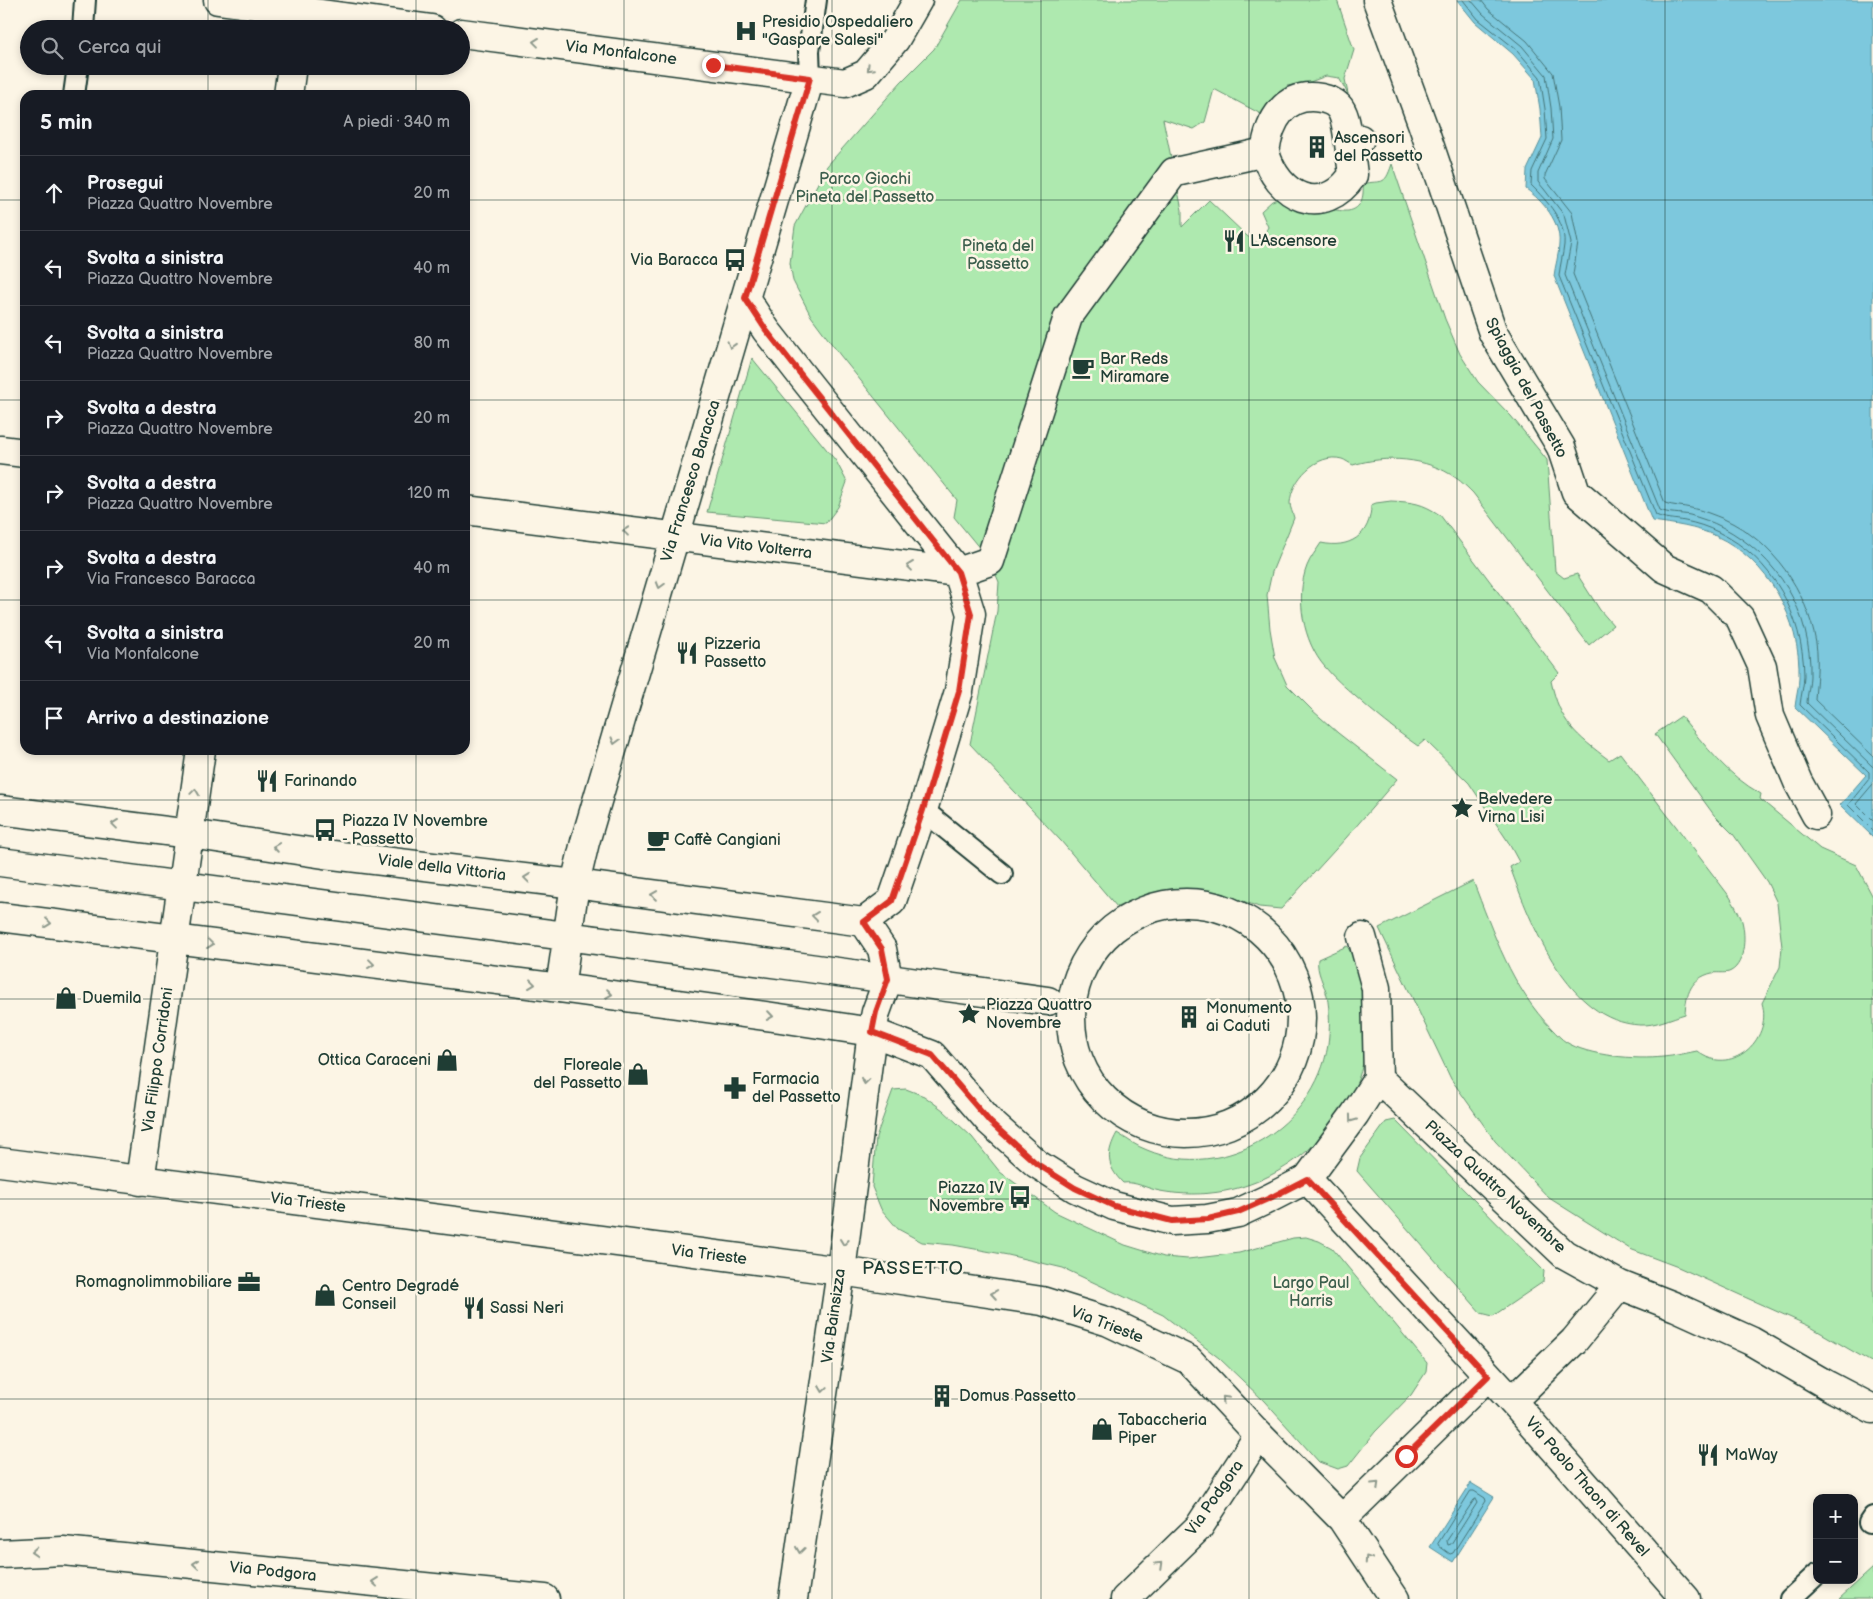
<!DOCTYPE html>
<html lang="it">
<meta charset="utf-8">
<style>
:root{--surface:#171b24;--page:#20242c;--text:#f1f3f6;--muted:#9ea1a6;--line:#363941}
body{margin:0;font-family:"Balsamiq Sans",sans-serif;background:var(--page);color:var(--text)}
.controls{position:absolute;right:15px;bottom:15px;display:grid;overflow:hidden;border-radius:10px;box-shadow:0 2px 8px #0003}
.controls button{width:45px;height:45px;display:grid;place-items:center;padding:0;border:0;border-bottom:1px solid var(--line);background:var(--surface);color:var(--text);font:25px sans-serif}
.stop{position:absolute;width:15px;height:15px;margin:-11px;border:4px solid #d93025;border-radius:50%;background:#fff}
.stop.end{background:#d93025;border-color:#fff;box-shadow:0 1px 5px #0008}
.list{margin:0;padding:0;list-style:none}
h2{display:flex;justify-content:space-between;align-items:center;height:65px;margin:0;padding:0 20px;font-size:21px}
h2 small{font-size:16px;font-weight:400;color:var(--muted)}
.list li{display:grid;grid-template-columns:32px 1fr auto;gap:15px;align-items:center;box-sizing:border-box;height:75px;padding:0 20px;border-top:1px solid var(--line)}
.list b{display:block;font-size:19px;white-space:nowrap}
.list p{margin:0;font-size:16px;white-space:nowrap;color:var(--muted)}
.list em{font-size:16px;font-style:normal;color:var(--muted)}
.icon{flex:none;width:28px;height:28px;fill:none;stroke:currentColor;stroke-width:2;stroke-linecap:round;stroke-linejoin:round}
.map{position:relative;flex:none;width:1873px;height:1599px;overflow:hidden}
.search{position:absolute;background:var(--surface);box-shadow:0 2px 8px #0003;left:20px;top:20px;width:450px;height:55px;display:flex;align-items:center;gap:12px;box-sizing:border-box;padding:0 18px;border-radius:28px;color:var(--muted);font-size:19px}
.panel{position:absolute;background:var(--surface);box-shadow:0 2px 8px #0003;left:20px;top:90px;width:450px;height:665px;border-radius:15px}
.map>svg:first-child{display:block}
.green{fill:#aee9af;stroke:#669372}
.water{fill:#7dc8dd;stroke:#579099}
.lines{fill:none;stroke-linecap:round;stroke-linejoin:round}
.shore{stroke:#457578;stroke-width:1}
.lane-casing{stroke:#1f3d34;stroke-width:24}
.street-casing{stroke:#1f3d34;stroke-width:31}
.secondary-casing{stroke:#1f3d34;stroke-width:31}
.lane{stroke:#fcf5e5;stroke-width:20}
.street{stroke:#fcf5e5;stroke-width:28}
.secondary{stroke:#fcf5e5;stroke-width:28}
.oneway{stroke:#8e998c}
.route{stroke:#d93025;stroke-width:6}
.grid{fill:none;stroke:#1f3d34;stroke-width:1;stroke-opacity:0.55}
.labels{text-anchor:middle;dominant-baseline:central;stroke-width:5;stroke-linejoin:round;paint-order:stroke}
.poi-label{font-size:16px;fill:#1f3d34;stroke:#fcf5e5;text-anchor:start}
.street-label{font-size:16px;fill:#1f3d34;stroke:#fcf5e5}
.park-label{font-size:16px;fill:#3c5f4d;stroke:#fcf5e5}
.quarter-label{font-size:19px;letter-spacing:1px;fill:#1f3d34;stroke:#fcf5e5}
</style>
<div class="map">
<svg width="1873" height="1599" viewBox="0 0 1873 1599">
<rect width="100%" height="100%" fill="#fcf5e5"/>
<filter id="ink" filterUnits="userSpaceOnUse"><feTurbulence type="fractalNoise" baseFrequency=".02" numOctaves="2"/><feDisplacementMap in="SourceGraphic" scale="10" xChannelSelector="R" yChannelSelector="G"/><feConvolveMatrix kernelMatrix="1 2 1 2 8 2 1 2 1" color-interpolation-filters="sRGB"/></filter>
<g filter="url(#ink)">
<path class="green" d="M962,0H1337L1354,50L1345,79L1348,94L1339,78L1326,76L1310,82L1287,86L1279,101L1274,121L1214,89L1205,122L1194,129L1163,119L1182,210V227L1209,200L1247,236L1259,244L1268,227L1261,211L1272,201L1289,195L1308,214C1316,212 1324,211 1332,210C1337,209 1342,212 1348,211C1362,209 1364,196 1363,184C1382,179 1384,188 1392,164L1445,319L1460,354L1478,382L1511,416L1547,460L1555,571L1564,578L1577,574L1600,610L1613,625L1589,645L1473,493C1468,488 1462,482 1456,478C1427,457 1385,455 1353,465C1349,463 1345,460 1342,459C1317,452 1291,480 1290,503C1290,508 1293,513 1294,518L1272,572L1267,595L1270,629L1275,658L1287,685L1312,710L1338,733L1397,779L1346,838L1281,909L1259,907L1221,893L1181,890L1148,894L1117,907L1061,841L970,744L997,611L999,582L990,561L954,517L957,500L840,355L811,316L793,281L790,263L795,226L827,166L901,82L934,49Z
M752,358L836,461L847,482L838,507L826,523L707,512Z
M1391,501C1413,502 1422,503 1440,515L1559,673L1551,681C1560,723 1576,735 1609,760L1620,753L1730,897C1734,904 1738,911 1741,918C1746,932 1746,963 1731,971C1726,974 1719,972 1712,973C1691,978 1686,994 1685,1014C1671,1018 1655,1026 1640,1025C1568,1022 1531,924 1510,867L1519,862L1507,840L1469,783L1425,740L1418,746C1396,731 1375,714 1355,696C1345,687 1334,678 1325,667C1303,642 1295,597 1307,566C1310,558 1316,551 1321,543C1349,549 1371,536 1371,505L1376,503Z
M1681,716C1706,747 1727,775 1761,794L1760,799L1820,849L1856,865L1873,897V1363L1809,1326L1678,1267L1630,1249L1549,1198L1495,1141L1451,1079L1379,928L1473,881C1493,932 1512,989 1552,1029C1556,1033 1561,1039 1566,1042C1588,1056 1637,1060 1663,1057C1675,1056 1686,1053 1697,1051C1729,1078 1773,1041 1762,1003L1780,967L1782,947L1777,903L1767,882L1755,865L1733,834L1714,815L1655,734Z
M1347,946C1364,974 1363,982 1365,1014C1365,1024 1367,1035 1366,1045C1359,1117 1294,1178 1225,1191C1204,1195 1181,1195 1160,1191C1148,1189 1135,1181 1123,1183C1106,1166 1106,1153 1117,1133C1127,1139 1136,1146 1147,1150C1225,1183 1315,1125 1328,1045C1330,1029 1330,1011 1327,996C1324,983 1316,972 1318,959Z
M906,1089L924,1096L943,1110L972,1137L1000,1172L1055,1212L1125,1245L1164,1257L1188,1259L1239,1253L1293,1238L1306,1237L1319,1241L1332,1248L1427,1363L1426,1372L1411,1395L1375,1432L1348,1466L1338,1469L1319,1462L1264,1401L1219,1358L1163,1315L1063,1268L1008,1255L953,1245L922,1242L898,1229L881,1209L872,1187L876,1137L893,1090Z
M1395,1120L1544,1271L1543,1282L1493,1316L1481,1313L1357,1171L1360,1158L1386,1122Z
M1873,1568V1599H1839Z"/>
<path class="water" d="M1457,0H1873V837L1840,805L1866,775L1795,707C1796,697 1799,687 1799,677C1801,619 1768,560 1716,536C1696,527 1674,524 1652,521L1554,276C1555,266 1559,255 1559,244C1561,222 1543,201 1526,189L1527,170L1542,138L1540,109L1535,79L1513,54L1475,22Z
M1471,1483L1494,1497L1453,1562L1430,1547Z"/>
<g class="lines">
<path class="shore" d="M1463,0L1478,19L1517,50L1540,77L1545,109L1547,139L1532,171L1531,185C1547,201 1566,221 1564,245C1563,255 1560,265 1559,276L1656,515C1664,519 1676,519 1685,521C1696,523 1708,527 1718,532C1773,558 1803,616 1804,675C1804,685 1801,695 1800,705L1869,772V779L1848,805L1873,830
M1471,0L1483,14L1522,46L1546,75L1551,108L1553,139L1538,173V182L1544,189L1564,215L1571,243L1565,275L1660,510C1669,514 1680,513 1690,515C1700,518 1713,522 1722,527C1778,556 1812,613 1810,676C1810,685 1807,694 1807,703L1873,767
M1481,0L1488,9L1527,41L1553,73L1559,107L1561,140L1545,175V179L1572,213L1578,243L1573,274L1665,503C1673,506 1683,506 1691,508C1702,510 1714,515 1724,519C1773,541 1807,591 1816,643C1819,664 1816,681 1815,700L1873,756
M1873,784L1856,804L1873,821
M1471,1491H1474L1485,1498L1486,1501L1453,1553L1450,1554L1439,1546L1438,1544Z
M1475,1499L1477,1503L1451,1544L1448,1545L1447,1541Z"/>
<defs>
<path id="lane" d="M83,29L85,0
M810,78L809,51L816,0
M74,95L78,66
M923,810L1002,874
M1869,1523L1873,1517
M1790,1599L1817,1574"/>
<path id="street" d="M218,0L432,29
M1377,0L1423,126L1493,333L1561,447L1576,492L1664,568L1711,589L1740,618L1762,666L1770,716L1798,782L1816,815
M461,33L845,83L866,74L895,40L918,0
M288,95L292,66
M1265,152C1277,198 1323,219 1353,175L1349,143L1360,139
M1180,171L1265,152C1269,121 1285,91 1321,98C1326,99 1334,102 1338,106C1346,114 1347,132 1349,143
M745,298L766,330L802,376L958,572L971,614L959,691L923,810L892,901L864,922
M0,450L25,453
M465,510L958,572L990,561L1068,317L1174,172
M0,862L787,965L1048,1001
M1071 1018a115 115 0 1 1 230 0a115 115 0 1 1-230 0Z
M560,988L575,884L585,842L810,78
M1378,1078L1564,1254L1620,1285L1676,1307L1751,1341L1827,1385L1873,1409
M1307,1179L1355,1114L1378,1078L1376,988L1362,937
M140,1181L201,750
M1512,1401L1574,1341L1620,1285
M0,1554L63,1551L545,1599
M793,1599L841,1271
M1125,1599L1199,1527L1259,1435"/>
<path id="secondary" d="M0,810L190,834L324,854L575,884L864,922L882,949L888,979L876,1012L872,1032L841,1271
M0,917L560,988L780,1018L872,1032L932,1055L990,1122L1037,1164L1075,1188L1114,1206L1172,1221L1207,1219L1238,1213L1270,1198L1307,1179L1512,1401L1686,1599
M0,1162L841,1271L1042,1301L1109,1322L1189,1360L1259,1435L1342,1519L1395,1599
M1342,1519L1488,1376"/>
</defs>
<use href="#lane" class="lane-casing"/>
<use href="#street" class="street-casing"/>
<use href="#secondary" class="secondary-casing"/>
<use href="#lane" class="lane"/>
<use href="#street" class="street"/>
<use href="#secondary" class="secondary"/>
</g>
<defs><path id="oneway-chevron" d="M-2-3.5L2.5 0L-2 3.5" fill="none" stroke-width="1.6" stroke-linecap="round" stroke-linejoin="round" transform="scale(1.25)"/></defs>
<g class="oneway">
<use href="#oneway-chevron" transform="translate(536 42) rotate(-173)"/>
<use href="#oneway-chevron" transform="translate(870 68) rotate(134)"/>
<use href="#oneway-chevron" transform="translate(731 345) rotate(107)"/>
<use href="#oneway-chevron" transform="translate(626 531) rotate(-173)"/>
<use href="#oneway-chevron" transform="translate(910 566) rotate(-173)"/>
<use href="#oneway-chevron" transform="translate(660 585) rotate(106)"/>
<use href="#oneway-chevron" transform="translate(615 741) rotate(106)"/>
<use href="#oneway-chevron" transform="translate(195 792) rotate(-82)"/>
<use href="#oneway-chevron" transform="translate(115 824) rotate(-173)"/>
<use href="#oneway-chevron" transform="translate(276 847) rotate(-171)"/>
<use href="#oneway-chevron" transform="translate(527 878) rotate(-173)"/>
<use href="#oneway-chevron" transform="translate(654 895) rotate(-172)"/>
<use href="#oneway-chevron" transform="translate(815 916) rotate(-173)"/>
<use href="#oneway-chevron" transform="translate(48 923) rotate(7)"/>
<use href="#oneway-chevron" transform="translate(210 944) rotate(7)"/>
<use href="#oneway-chevron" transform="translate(371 964) rotate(7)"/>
<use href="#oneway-chevron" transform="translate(532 984) rotate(7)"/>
<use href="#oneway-chevron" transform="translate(609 994) rotate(8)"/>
<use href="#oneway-chevron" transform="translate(770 1016) rotate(8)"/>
<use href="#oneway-chevron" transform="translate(865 1081) rotate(98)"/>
<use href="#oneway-chevron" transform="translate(1352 1119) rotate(126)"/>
<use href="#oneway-chevron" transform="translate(844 1242) rotate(97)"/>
<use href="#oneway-chevron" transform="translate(994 1294) rotate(-171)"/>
<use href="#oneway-chevron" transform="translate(823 1389) rotate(98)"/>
<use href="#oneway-chevron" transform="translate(1225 1399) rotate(-133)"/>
<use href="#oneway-chevron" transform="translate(1376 1485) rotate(-44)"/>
<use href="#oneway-chevron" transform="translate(800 1550) rotate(98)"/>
<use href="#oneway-chevron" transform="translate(34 1552) rotate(177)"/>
<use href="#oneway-chevron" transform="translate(1368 1559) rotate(-124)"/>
<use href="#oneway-chevron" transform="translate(196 1564) rotate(-174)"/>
<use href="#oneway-chevron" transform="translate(1160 1565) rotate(-44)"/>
<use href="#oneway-chevron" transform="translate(375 1582) rotate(-174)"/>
</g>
</g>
<g class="lines" filter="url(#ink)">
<path class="route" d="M713,65L810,78L745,298L766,330L802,376L958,572L971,614L959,691L923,810L892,901L864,922L882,949L888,979L876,1012L872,1032L932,1055L990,1122L1037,1164L1075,1188L1114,1206L1172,1221L1208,1219L1238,1212L1270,1198L1307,1179L1488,1376L1406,1456"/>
</g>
<path class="grid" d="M208,0V29M416,0V29M624,0V1599M832,0V1599M1041,0V1599M1249,0V1599M1457,0V1599M1665,0V1599M208,66V95M416,66V95M0,200H25M465,200H1873M0,400H25M465,400H1873M0,600H25M465,600H1873M208,750V1599M416,750V1599M0,800H1873M0,999H1873M0,1199H1873M0,1399H1873"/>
<defs>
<symbol id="hospital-bare" viewBox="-9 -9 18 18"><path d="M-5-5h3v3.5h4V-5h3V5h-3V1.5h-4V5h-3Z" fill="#1f3d34" stroke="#fcf5e5" stroke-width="2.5" paint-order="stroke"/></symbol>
<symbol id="building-bare" viewBox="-9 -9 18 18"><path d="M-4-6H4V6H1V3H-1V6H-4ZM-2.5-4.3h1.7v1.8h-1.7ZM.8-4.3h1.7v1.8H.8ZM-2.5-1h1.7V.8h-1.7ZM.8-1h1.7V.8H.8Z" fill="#1f3d34" stroke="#fcf5e5" stroke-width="2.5" paint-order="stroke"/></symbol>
<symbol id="restaurant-bare" viewBox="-9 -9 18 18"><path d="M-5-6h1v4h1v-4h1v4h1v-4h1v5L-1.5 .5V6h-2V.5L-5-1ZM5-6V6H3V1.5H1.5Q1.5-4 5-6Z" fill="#1f3d34" stroke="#fcf5e5" stroke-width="2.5" paint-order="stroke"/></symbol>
<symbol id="bus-bare" viewBox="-9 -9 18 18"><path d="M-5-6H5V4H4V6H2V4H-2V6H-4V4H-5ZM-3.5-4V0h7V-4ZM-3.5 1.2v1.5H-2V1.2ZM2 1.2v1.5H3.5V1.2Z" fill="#1f3d34" stroke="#fcf5e5" stroke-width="2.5" paint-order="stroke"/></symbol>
<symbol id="cafe-bare" viewBox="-9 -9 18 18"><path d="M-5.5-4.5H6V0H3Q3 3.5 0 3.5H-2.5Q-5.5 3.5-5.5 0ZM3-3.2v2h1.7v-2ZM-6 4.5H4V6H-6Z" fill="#1f3d34" stroke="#fcf5e5" stroke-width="2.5" paint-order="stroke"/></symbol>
<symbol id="sight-bare" viewBox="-9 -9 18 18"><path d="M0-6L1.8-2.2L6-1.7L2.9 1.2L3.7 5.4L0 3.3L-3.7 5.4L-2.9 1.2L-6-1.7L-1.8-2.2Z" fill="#1f3d34" stroke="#fcf5e5" stroke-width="2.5" paint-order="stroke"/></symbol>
<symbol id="shop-bare" viewBox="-9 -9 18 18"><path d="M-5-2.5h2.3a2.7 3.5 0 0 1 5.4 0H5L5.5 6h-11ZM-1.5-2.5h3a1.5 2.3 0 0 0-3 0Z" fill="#1f3d34" stroke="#fcf5e5" stroke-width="2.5" paint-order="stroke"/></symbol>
<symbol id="pharmacy-bare" viewBox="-9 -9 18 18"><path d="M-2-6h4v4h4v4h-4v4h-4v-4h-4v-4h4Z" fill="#1f3d34" stroke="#fcf5e5" stroke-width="2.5" paint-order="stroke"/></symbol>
<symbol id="office-bare" viewBox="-9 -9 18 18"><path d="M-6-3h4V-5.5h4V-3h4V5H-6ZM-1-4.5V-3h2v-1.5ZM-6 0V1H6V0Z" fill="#1f3d34" stroke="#fcf5e5" stroke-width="2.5" paint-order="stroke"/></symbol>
</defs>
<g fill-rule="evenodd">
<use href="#hospital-bare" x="730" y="15" width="32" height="32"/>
<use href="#building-bare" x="1301" y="131" width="32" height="32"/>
<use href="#restaurant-bare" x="1218" y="225" width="32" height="32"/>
<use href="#bus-bare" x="719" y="244" width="32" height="32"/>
<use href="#cafe-bare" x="1067" y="352" width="32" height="32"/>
<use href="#restaurant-bare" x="671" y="637" width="32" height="32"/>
<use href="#restaurant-bare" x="251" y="765" width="32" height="32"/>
<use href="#sight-bare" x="1446" y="792" width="32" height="32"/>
<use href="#bus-bare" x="309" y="814" width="32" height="32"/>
<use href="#cafe-bare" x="642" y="824" width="32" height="32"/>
<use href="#shop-bare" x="50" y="982" width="32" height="32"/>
<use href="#sight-bare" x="953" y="998" width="32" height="32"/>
<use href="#building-bare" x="1173" y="1001" width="32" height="32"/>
<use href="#shop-bare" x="431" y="1044" width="32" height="32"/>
<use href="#shop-bare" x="622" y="1058" width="32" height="32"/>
<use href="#pharmacy-bare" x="719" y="1072" width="32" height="32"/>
<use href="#bus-bare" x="1004" y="1181" width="32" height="32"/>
<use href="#office-bare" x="233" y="1266" width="32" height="32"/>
<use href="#shop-bare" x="309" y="1279" width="32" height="32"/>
<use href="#restaurant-bare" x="458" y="1292" width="32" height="32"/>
<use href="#building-bare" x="926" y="1380" width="32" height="32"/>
<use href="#shop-bare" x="1086" y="1413" width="32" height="32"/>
<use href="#restaurant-bare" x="1692" y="1439" width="32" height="32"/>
</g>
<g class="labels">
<g class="poi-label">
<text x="762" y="22">Presidio Ospedaliero<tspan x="762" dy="18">"Gaspare Salesi"</tspan></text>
<text x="1334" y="138">Ascensori<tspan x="1334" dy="18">del Passetto</tspan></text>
<text x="1250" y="241">L'Ascensore</text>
<text x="718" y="260" text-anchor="end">Via Baracca</text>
<text x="1100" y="359">Bar Reds<tspan x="1100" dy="18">Miramare</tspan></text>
<text x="704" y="644">Pizzeria<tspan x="704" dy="18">Passetto</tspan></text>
<text x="284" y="781">Farinando</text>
<text x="1478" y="799">Belvedere<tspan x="1478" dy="18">Virna Lisi</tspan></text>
<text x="342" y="821">Piazza IV Novembre<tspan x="342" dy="18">- Passetto</tspan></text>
<text x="674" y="840">Caffè Cangiani</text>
<text x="82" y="998">Duemila</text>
<text x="986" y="1005">Piazza Quattro<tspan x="986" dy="18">Novembre</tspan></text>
<text x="1206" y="1008">Monumento<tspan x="1206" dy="18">ai Caduti</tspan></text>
<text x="431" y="1060" text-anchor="end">Ottica Caraceni</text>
<text x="622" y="1065" text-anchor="end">Floreale<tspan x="622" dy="18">del Passetto</tspan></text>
<text x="752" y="1079">Farmacia<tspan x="752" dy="18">del Passetto</tspan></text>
<text x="1004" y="1188" text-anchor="end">Piazza IV<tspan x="1004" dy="18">Novembre</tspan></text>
<text x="232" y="1282" text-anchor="end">Romagnolimmobiliare</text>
<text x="342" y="1286">Centro Degradé<tspan x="342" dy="18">Conseil</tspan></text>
<text x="490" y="1308">Sassi Neri</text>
<text x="959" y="1396">Domus Passetto</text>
<text x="1118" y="1420">Tabaccheria<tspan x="1118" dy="18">Piper</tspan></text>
<text x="1725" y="1455">MaWay</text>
</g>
<g class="street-label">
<text transform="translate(621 53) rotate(7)">Via Monfalcone</text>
<text transform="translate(1526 388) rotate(62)">Spiaggia del Passetto</text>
<text transform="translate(691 481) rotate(-73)">Via Francesco Baracca</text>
<text transform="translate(756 547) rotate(7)">Via Vito Volterra</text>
<text transform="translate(442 868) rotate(7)">Viale della Vittoria</text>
<text transform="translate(158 1060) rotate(-82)">Via Filippo Corridoni</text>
<text transform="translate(1495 1187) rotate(43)">Piazza Quattro Novembre</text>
<text transform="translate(308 1203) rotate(7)">Via Trieste</text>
<text transform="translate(709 1255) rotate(7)">Via Trieste</text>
<text transform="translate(834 1316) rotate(-82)">Via Bainsizza</text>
<text transform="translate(1107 1325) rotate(21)">Via Trieste</text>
<text transform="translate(1587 1487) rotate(49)">Via Paolo Thaon di Revel</text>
<text transform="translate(1215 1498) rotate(-55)">Via Podgora</text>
<text transform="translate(273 1572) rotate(6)">Via Podgora</text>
</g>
<g class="park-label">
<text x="865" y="179">Parco Giochi<tspan x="865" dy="18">Pineta del Passetto</tspan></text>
<text x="998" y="246">Pineta del<tspan x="998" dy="18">Passetto</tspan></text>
<text x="1311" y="1283">Largo Paul<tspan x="1311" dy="18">Harris</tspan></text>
</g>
<g class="quarter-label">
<text x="913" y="1268">PASSETTO</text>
</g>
</g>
</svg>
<div class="controls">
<button>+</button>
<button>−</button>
</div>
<div class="stop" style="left:1406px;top:1456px"></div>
<div class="stop end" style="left:713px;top:65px"></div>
<div class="search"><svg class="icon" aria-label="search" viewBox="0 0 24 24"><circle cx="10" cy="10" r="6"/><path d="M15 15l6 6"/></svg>Cerca qui</div>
<section class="panel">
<h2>5 min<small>A piedi · 340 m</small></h2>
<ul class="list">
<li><svg class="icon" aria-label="ahead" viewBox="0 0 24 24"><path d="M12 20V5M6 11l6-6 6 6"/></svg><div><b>Prosegui</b><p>Piazza Quattro Novembre</p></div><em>20 m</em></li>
<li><svg class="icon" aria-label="left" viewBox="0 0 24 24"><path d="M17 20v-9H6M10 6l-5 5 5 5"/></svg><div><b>Svolta a sinistra</b><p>Piazza Quattro Novembre</p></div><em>40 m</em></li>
<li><svg class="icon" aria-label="left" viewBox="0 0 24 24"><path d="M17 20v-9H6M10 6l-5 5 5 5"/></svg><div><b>Svolta a sinistra</b><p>Piazza Quattro Novembre</p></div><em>80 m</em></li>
<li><svg class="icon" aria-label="right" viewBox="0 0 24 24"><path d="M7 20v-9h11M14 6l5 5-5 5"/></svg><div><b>Svolta a destra</b><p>Piazza Quattro Novembre</p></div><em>20 m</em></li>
<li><svg class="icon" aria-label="right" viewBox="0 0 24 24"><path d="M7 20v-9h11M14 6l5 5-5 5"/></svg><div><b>Svolta a destra</b><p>Piazza Quattro Novembre</p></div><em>120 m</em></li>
<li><svg class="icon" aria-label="right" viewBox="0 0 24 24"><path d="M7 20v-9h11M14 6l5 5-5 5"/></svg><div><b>Svolta a destra</b><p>Via Francesco Baracca</p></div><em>40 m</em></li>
<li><svg class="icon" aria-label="left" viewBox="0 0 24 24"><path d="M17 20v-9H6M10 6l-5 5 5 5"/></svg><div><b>Svolta a sinistra</b><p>Via Monfalcone</p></div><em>20 m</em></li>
<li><svg class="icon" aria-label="arrive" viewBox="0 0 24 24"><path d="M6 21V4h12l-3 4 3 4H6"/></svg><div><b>Arrivo a destinazione</b></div></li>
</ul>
</section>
</div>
